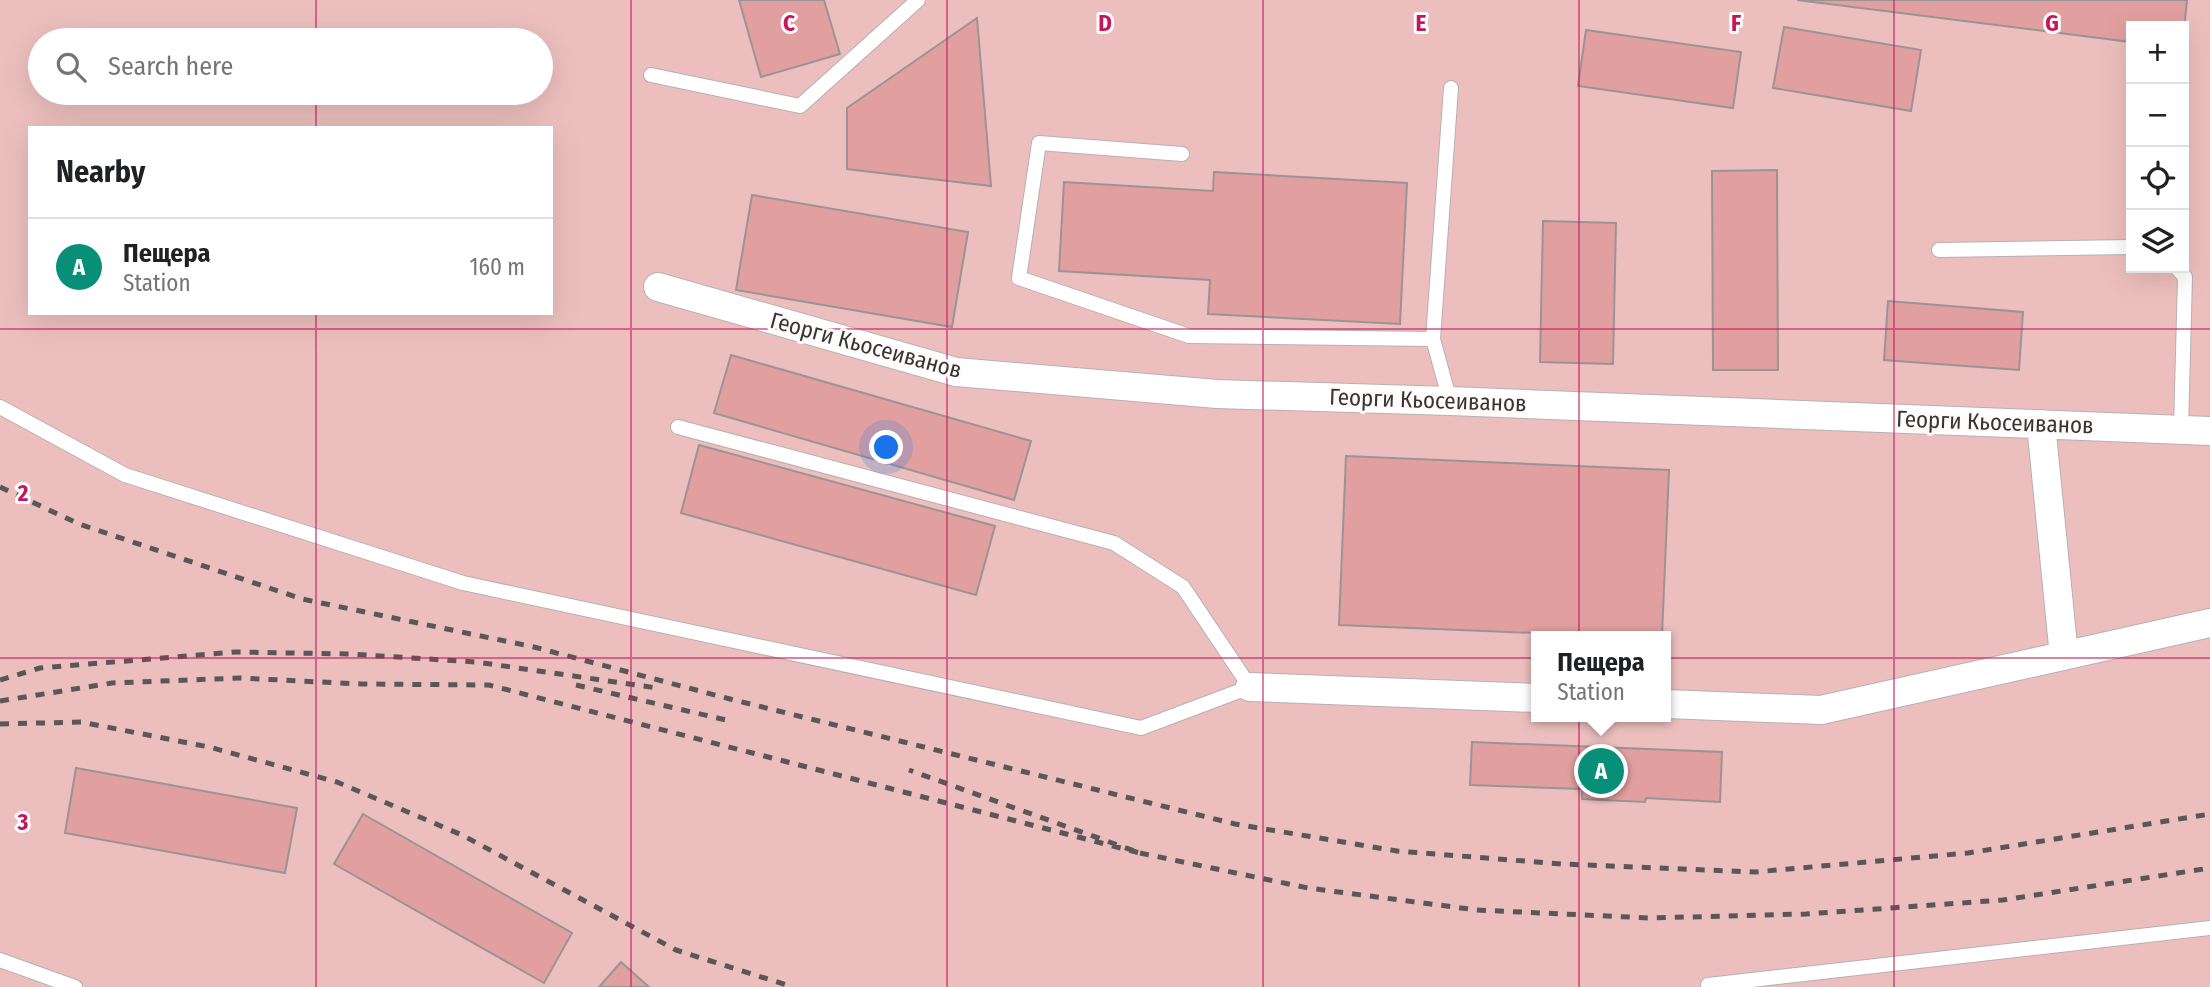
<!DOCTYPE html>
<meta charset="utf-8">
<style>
:root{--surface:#fff;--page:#f2f2f2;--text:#202124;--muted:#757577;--line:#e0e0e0;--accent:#088f77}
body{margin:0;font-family:"Fira Sans Condensed",sans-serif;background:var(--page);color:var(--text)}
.controls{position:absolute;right:21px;top:21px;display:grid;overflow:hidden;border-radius:0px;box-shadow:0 7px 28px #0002}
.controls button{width:63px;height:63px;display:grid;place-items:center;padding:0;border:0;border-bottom:2px solid var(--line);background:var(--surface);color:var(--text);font:35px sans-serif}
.you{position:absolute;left:887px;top:448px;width:24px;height:24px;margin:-18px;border:5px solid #fff;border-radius:50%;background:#1a73e8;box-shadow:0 0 0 10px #1a73e833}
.badge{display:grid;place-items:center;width:46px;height:46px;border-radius:50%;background:var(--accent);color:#fff;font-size:23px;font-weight:700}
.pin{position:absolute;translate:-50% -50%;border:4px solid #fff;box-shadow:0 2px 7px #0006}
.popup{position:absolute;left:1531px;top:631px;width:140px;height:91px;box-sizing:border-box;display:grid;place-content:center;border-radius:0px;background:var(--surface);filter:drop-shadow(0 2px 5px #0005);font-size:23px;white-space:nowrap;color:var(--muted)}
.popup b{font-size:26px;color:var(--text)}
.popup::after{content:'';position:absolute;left:50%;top:100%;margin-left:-14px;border:14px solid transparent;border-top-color:var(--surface)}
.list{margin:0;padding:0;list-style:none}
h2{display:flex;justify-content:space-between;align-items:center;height:91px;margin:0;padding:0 28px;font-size:30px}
h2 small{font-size:23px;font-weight:400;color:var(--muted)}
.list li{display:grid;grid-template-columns:46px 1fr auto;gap:21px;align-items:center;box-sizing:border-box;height:98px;padding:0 28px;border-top:2px solid var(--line)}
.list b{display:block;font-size:26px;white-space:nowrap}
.list p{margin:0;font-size:23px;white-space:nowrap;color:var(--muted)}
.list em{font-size:23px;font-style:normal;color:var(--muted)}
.icon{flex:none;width:38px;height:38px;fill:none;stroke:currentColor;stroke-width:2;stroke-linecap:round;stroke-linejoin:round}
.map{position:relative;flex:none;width:2210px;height:987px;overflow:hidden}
.search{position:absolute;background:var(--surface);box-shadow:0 7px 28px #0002;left:28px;top:28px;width:525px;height:77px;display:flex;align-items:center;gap:18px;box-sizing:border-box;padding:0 24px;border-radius:38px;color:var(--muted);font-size:26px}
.panel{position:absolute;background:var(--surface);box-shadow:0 7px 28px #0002;left:28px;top:126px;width:525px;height:189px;border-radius:0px}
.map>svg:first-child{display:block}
.green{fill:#ecbfbe;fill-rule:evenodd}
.building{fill:#e1a09f;stroke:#9b9494;stroke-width:2}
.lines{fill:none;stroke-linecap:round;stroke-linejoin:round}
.lane-casing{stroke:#b8b0b0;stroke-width:16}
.street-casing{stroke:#b8b0b0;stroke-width:30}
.lane{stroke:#fff;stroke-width:14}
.street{stroke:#fff;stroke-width:28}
.rail{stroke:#5b5757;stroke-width:5;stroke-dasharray:9 9;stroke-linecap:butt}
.grid{fill:none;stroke:#c2185b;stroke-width:2;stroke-opacity:0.55}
.labels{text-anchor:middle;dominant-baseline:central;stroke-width:6;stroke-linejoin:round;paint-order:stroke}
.street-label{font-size:23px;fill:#383535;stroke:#fffcfb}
.grid-label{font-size:23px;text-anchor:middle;font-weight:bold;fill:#c2185b;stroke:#fffcfb;stroke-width:6;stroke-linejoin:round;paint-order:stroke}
</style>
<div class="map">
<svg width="2210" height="987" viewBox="0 0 2210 987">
<rect width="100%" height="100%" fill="#f5eded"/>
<path class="green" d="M0,0H2210V987H0ZM2131,26H2184V268H2131ZM40,40H541V93H40ZM30,128H551V313H30ZM1536,636H1666V717H1536Z"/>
<path class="building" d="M739,0H824L840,54L761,77Z
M1797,0H2187L2184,29V26H2131V42Z
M977,18L991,186L847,169V108Z
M1784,27L1921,50L1911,111L1773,88Z
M1586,30L1741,52L1733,108L1578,86Z
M1777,170L1778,370H1713L1712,171Z
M1214,172L1407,183L1400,324L1208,314L1210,280L1059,271L1064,182L1213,191Z
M752,195L968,232L952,327L736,290Z
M1543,221L1616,223L1613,364L1540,362Z
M1888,301L2023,312L2019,370L1884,360Z
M731,355L1031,441L1014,500L714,413Z
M699,445L995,526L976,595L681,513Z
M1346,456L1669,470L1662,636H1606L1339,625Z
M1472,742L1722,752L1720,802L1646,798L1645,802L1582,799V789L1470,785Z
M76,768L297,808L285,873L65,833Z
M363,814L572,933L544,983L334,864Z
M621,962L649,987H599Z"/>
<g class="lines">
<defs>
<path id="lane" d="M651,75L800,106L918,0
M1182,154L1039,143L1019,278L1189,336L1433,339L1450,401
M1939,250L2131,247
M2177,268L2185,277L2181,429
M1433,339L1451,88
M0,407L125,475L463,583L1141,728L1250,687L1183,587L1114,543L678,427
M0,960L75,987
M1708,985L2210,928"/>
<path id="street" d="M658,287L956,372L1217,394L1450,401L2210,431
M2041,424L2064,656
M1250,687L1536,698
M1666,704L1821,710L2210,623"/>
</defs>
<use href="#lane" class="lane-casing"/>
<use href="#street" class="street-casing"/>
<use href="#lane" class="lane"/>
<use href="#street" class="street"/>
<path class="rail" d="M0,487L79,524L302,599L534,647L730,699L1235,824L1397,851L1562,864L1755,872L1968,853L2210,814
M0,680L40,668L236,652L349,654L476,662L657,688
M576,685L726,720
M0,701L112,683L240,678L361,684L489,685L1140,853L909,770
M0,724L81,722L209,747L337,782L462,835L676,950L793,987
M1140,853L1308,888L1477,910L1649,918L1806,914L2003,900L2210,868"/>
</g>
<path class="grid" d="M316,0V40M631,0V987M947,0V987M1263,0V987M1579,0V987M1894,0V987M316,93V128M316,313V987M0,329H2210M0,658H2210"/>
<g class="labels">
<g class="street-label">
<text transform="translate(866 345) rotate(15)">Георги Кьосеиванов</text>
<text transform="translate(1428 400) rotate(2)">Георги Кьосеиванов</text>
<text transform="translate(1995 422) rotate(2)">Георги Кьосеиванов</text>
</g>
</g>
<g class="grid-label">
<text x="789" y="31">C</text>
<text x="1105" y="31">D</text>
<text x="1421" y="31">E</text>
<text x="1736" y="31">F</text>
<text x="2052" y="31">G</text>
<text x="23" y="501">2</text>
<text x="23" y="830">3</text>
</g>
</svg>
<div class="controls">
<button>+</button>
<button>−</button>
<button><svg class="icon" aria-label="locate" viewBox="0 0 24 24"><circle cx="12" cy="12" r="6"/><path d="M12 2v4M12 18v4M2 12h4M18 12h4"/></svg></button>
<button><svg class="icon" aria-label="layers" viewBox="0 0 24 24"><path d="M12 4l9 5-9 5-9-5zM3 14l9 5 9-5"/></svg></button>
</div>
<div class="you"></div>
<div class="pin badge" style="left:1601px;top:771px">A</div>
<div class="popup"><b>Пещера</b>Station</div>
<div class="search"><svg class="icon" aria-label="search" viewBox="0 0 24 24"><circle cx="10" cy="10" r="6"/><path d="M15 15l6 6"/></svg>Search here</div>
<section class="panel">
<h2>Nearby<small></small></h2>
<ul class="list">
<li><span class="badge">A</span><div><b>Пещера</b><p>Station</p></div><em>160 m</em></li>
</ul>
</section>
</div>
